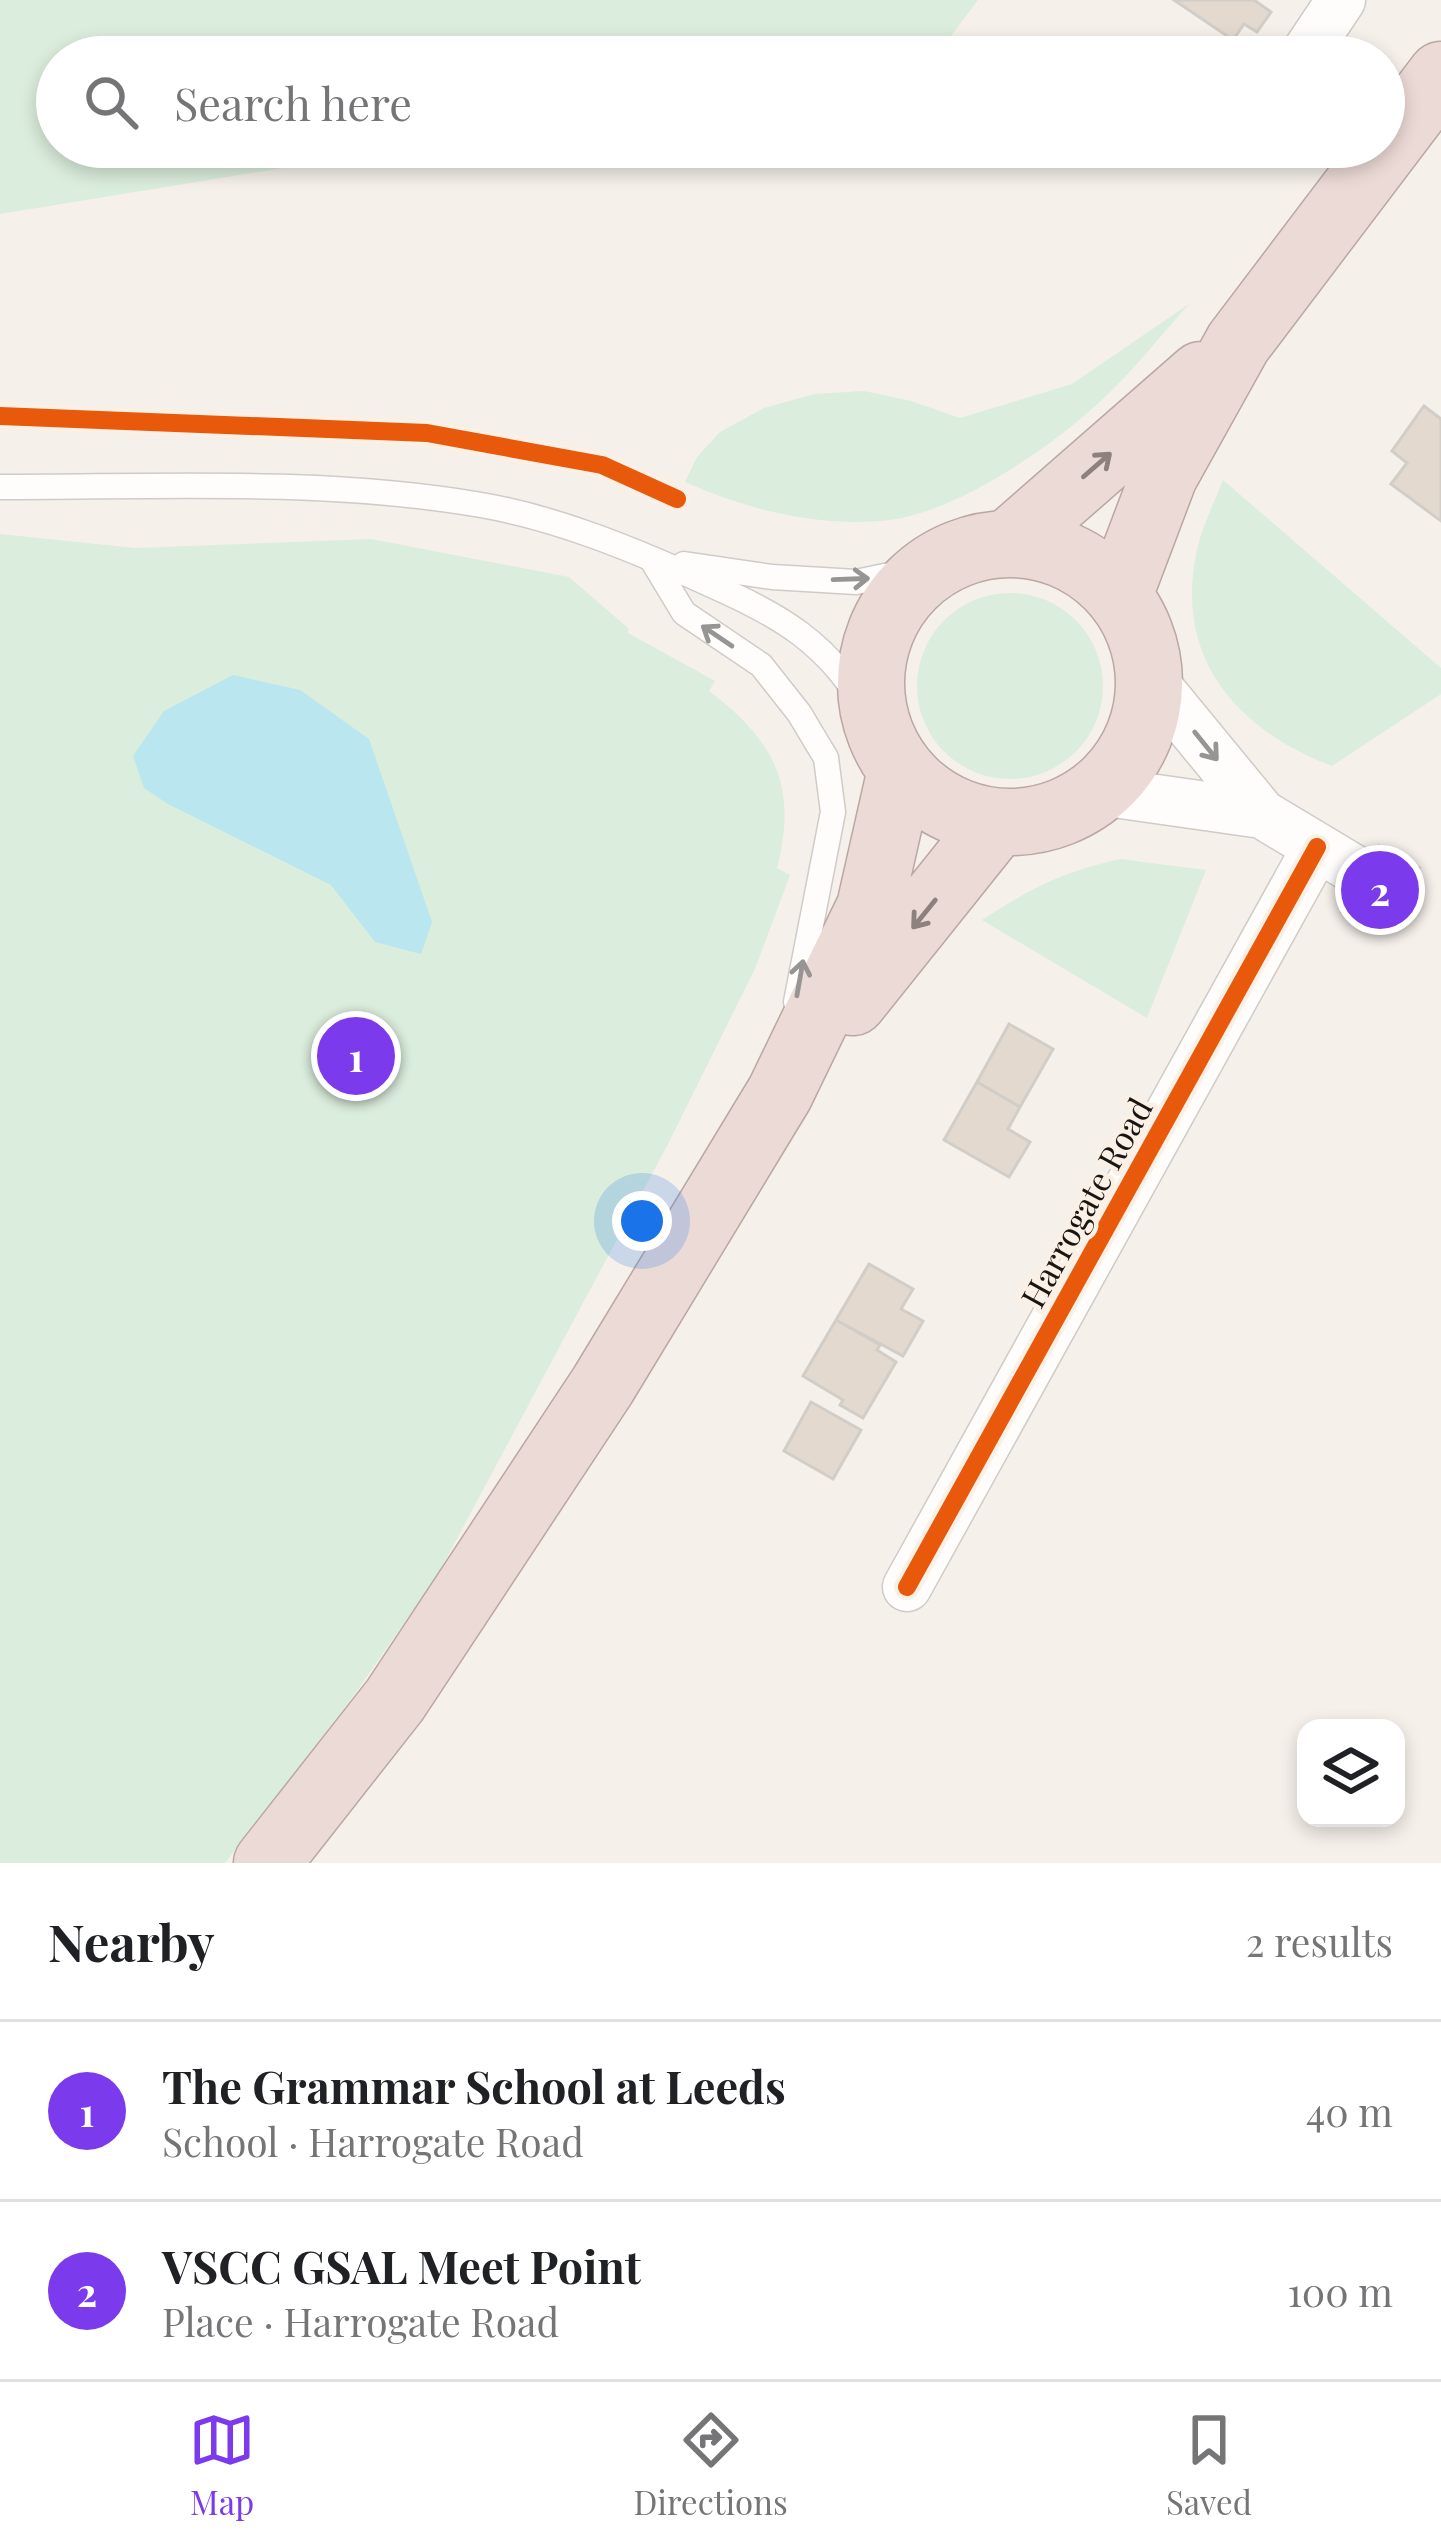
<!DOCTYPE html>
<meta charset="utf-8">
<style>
:root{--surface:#fff;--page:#f2f2f2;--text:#202124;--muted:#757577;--line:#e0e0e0;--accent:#7c3aed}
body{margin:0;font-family:"Playfair Display",serif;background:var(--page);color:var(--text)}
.controls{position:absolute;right:36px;bottom:36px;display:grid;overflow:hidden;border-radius:24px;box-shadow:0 6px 18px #0003}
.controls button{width:108px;height:108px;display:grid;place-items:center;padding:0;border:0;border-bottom:3px solid var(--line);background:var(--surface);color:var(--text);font:60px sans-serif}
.you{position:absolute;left:642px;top:1221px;width:42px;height:42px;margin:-30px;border:9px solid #fff;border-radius:50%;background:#1a73e8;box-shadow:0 0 0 18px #1a73e833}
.badge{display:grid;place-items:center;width:78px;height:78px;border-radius:50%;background:var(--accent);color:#fff;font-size:39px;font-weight:700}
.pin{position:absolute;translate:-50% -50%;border:6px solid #fff;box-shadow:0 3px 12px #0006}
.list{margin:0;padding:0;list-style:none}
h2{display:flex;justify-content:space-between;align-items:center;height:156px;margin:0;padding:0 48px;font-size:51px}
h2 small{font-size:39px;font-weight:400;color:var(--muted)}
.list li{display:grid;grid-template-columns:78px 1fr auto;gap:36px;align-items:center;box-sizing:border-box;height:180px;padding:0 48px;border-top:3px solid var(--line)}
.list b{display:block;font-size:45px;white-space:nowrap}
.list p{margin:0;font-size:39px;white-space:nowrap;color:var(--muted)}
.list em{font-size:39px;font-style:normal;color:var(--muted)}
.icon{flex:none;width:66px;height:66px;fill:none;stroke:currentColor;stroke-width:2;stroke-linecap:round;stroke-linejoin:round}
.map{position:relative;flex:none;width:1441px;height:1863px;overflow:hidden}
.search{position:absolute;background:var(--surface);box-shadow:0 6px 18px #0003;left:36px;right:36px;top:36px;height:132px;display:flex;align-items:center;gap:30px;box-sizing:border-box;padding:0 42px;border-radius:66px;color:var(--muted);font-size:45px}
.sheet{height:516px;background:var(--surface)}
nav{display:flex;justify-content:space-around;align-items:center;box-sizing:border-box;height:168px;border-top:3px solid var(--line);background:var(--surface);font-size:33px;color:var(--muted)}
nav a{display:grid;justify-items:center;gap:6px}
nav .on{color:var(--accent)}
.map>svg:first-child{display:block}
.green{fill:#dbeddc}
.water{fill:#bae6f0}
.building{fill:#e3d9cf;stroke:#d1cdc8;stroke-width:3}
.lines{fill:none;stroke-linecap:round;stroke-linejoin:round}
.lane-casing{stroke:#d0cbc7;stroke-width:27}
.street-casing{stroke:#d0cbc7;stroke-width:51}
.highway-casing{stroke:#bba7a1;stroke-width:69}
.lane{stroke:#fefdfc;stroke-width:24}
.street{stroke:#fefdfc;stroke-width:48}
.highway{stroke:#ecdad6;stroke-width:66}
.cycleway-casing{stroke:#faf0e5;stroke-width:26}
.cycleway{stroke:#e8590c;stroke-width:18}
.oneway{stroke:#8d817e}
.oneway2{stroke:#979593}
.labels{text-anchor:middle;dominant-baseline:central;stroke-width:9;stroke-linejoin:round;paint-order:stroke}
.street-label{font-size:33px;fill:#191512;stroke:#faf0e5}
</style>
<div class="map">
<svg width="1441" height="1863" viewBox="0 0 1441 1863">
<rect width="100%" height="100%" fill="#f5f0ea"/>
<path class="green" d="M0,0H978L935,57H57V147H412L0,214Z
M1189,304C1161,335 1134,370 1103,399C1053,446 959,511 890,520C820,528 748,510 685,482L697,457L720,432L764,408L814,394L864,391L911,401L960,418L1072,384Z
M1223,480L1441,668V694L1332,766C1237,730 1173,658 1197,550C1202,527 1214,503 1223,480Z
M0,534L135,548L371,539L569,577L628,628V633L715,681L709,691C775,741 798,786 777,868L790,875L755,969L668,1144L438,1574L352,1698L225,1863H0Z
M917 686a93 93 0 1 1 186 0a93 93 0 1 1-186 0Z
M1120,859L1206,870L1147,1018L982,920C1029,889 1065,871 1120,859Z"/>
<path class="water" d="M233,675L300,690L369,739L432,922L421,954L375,942L331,885L168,804L144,788L133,756L164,711Z"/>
<path class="building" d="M1174,0H1254L1271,12L1257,32L1244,24L1233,40Z
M1424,406L1441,419V521L1391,484L1407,463L1392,451Z
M1379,846L1419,868L1380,933L1342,912Z
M1009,1024L1053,1049L1020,1107L977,1082Z
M977,1082L1020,1107L1008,1129L1030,1142L1009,1177L944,1140Z
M869,1264L913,1289L901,1309L923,1321L903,1356L836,1320Z
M836,1320L880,1345L877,1350L896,1362L863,1418L840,1405L843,1400L803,1376Z
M811,1402L861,1430L833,1479L784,1451Z"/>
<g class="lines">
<defs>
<path id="lane" d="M0,487C158,487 325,478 481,505C551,517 622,545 687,574C779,615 829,637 878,730
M652,560L684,613L761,665L799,713L826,758L833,812L796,1002
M684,564L772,577L856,582L933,566"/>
<path id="street" d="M1303,57L1341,0
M1151,679L1262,814L1387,889
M1100,791L1262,814
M907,1587L1317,847"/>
<path id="highway" d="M1009,543L1201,375
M871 683a139 139 0 1 1 278 0a139 139 0 1 1-278 0Z
M1119,595L1164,476L1238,343L1441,75
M853,1002L997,822
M267,1863L395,1700L603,1385L780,1093L870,907L901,770"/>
</defs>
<use href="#lane" class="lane-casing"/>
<use href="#street" class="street-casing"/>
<use href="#highway" class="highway-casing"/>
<use href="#lane" class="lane"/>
<use href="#street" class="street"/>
<use href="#highway" class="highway"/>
<defs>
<path id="cycleway" d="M0,416L427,433L602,465L677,499
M907,1587L1317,847"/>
</defs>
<use href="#cycleway" class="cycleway-casing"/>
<use href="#cycleway" class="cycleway"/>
</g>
<defs><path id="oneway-shaft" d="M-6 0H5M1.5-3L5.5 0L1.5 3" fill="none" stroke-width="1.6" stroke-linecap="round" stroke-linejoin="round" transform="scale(3)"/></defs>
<g class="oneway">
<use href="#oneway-shaft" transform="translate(1097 465) rotate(-41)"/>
<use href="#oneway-shaft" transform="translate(924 914) rotate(129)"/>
</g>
<g class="oneway2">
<use href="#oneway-shaft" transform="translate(851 579) rotate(-2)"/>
<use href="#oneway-shaft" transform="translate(717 636) rotate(-146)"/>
<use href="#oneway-shaft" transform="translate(1206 746) rotate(51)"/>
<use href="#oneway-shaft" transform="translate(800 978) rotate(-80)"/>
</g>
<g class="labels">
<g class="street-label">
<text transform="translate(1085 1202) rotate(-61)">Harrogate Road</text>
</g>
</g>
</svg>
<div class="controls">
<button><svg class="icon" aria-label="layers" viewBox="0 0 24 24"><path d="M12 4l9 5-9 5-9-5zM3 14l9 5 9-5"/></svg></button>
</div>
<div class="you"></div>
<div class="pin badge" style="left:356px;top:1056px">1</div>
<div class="pin badge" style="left:1380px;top:890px">2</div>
<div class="search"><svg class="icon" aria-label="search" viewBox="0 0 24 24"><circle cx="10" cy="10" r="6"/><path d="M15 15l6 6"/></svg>Search here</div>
</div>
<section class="sheet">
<h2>Nearby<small>2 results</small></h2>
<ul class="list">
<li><span class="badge">1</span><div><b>The Grammar School at Leeds</b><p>School · Harrogate Road</p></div><em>40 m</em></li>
<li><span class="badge">2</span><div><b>VSCC GSAL Meet Point</b><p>Place · Harrogate Road</p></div><em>100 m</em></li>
</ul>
</section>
<nav>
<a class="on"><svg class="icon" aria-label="map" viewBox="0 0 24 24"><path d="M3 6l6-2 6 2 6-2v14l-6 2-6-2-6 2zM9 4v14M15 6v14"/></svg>Map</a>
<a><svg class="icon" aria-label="directions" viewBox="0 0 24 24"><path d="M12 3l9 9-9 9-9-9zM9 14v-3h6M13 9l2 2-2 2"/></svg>Directions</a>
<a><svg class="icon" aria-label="saved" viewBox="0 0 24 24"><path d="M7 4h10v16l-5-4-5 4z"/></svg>Saved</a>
</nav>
